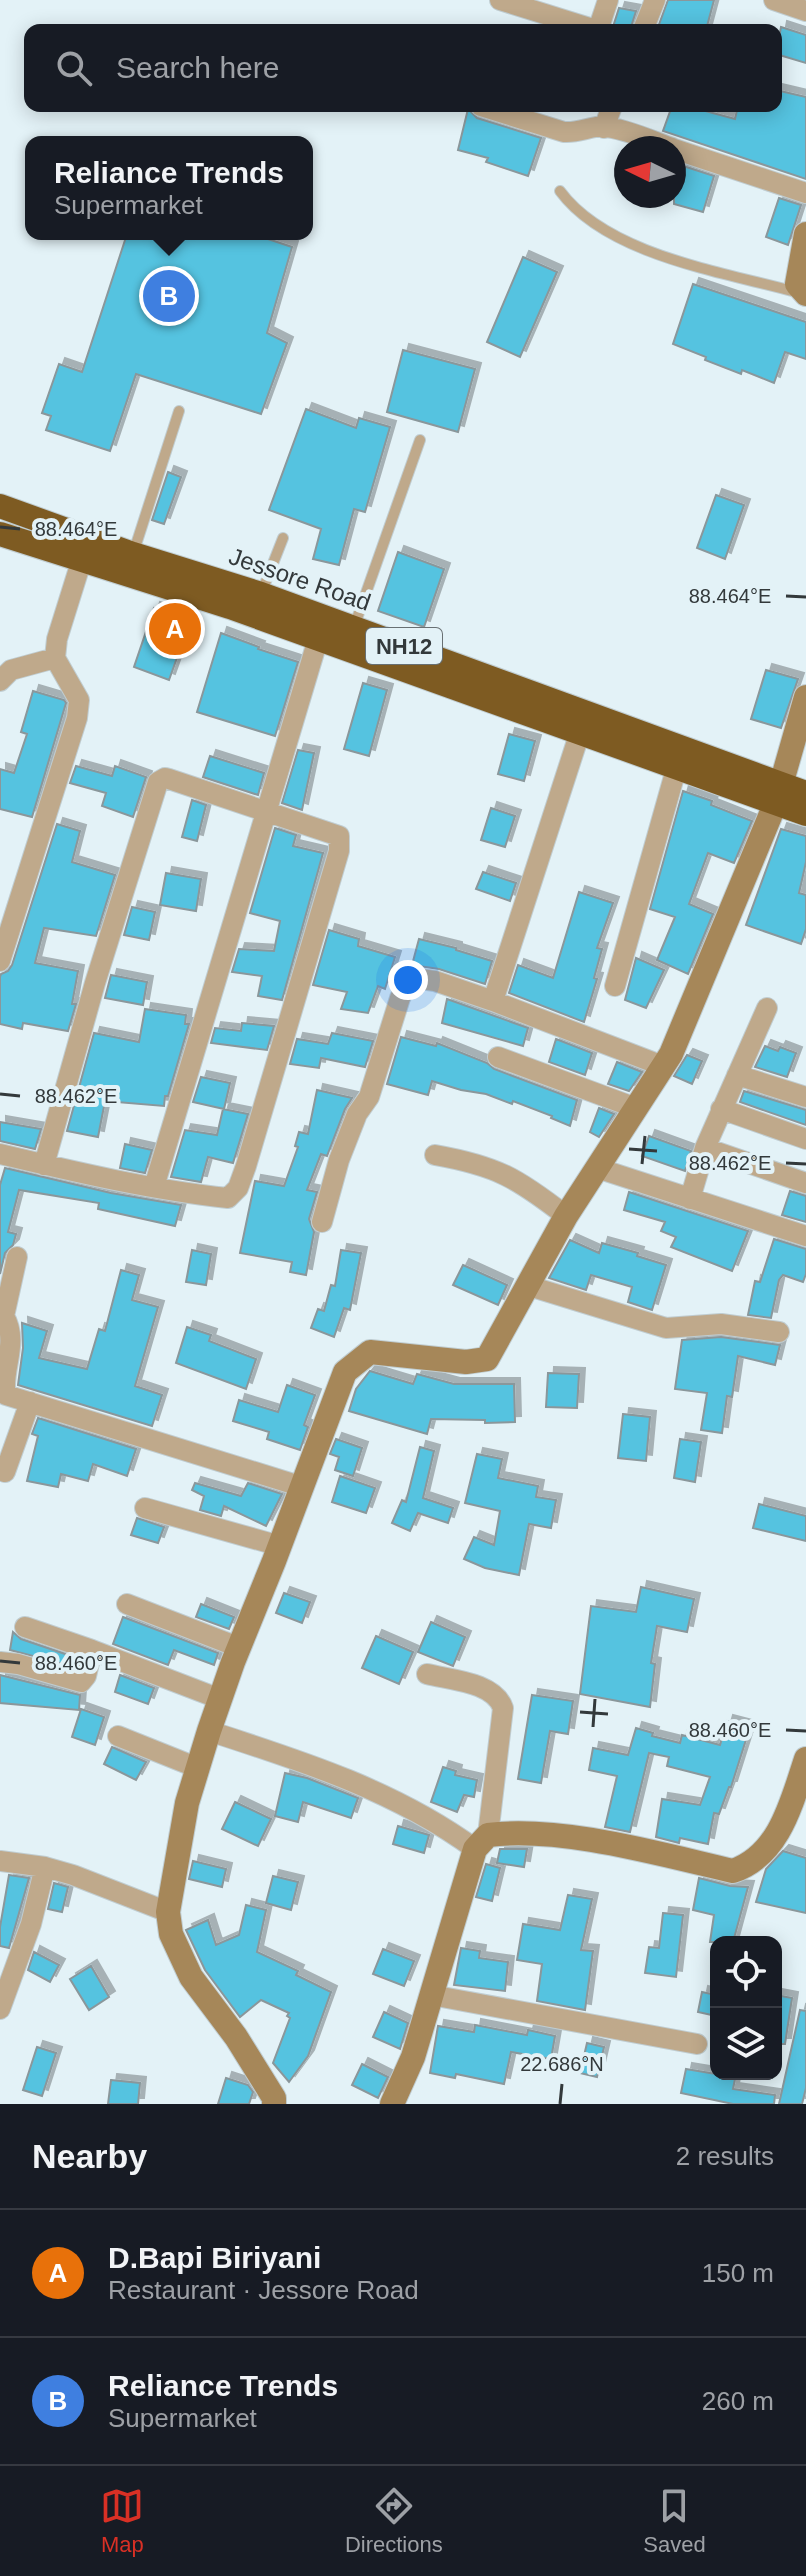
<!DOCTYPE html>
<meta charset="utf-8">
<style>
:root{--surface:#171b24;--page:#20242c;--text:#f1f3f6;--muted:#9ea1a6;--line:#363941;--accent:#d93025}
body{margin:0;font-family:Arial,sans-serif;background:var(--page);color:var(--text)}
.controls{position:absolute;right:24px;bottom:24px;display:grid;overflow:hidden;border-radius:16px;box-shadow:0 4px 20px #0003}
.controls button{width:72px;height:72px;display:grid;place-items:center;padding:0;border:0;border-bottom:2px solid var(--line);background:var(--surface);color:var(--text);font:40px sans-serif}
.compass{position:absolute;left:614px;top:136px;width:72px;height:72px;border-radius:50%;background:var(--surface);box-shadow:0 4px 20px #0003;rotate:275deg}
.you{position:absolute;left:408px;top:980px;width:28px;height:28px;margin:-20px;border:6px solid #fff;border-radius:50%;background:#1a73e8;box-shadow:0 0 0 12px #1a73e833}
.badge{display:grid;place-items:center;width:52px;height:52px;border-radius:50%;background:var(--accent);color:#fff;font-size:26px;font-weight:700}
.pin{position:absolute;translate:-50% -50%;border:4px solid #fff;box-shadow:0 2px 8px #0006}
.popup{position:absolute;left:25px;top:136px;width:288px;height:104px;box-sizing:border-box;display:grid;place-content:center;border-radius:16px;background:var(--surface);filter:drop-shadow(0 2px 6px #0005);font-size:26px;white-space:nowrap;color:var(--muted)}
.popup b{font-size:30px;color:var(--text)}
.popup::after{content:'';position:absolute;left:50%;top:100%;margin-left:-16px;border:16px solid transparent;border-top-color:var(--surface)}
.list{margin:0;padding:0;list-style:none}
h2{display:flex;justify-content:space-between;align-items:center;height:104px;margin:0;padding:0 32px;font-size:34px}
h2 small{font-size:26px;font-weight:400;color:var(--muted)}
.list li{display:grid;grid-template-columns:52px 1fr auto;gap:24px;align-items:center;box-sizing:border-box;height:128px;padding:0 32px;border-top:2px solid var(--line)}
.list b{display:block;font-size:30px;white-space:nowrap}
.list p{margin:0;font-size:26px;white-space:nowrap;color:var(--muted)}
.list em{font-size:26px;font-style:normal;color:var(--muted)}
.icon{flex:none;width:44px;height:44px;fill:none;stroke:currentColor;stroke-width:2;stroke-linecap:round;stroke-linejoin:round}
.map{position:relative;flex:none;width:806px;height:2104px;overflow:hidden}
.search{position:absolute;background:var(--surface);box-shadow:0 4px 20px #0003;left:24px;right:24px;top:24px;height:88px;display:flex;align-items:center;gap:20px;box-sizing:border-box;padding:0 28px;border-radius:16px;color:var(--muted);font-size:30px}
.sheet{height:360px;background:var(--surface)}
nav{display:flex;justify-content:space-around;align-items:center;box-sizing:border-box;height:112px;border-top:2px solid var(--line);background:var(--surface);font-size:22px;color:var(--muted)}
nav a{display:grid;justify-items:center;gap:4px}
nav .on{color:var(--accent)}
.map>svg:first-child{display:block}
.building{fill:#55c3e0;stroke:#8a979b;stroke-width:2;filter:url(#shadow)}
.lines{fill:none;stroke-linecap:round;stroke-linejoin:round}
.lane-casing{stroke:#c0cdd1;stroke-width:12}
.street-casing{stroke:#c0cdd1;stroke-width:22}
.secondary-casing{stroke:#c0cdd1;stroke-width:26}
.highway-casing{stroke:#c0cdd1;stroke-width:26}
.lane{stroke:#bfa98b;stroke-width:10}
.street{stroke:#bfa98b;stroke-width:20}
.secondary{stroke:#a68759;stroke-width:24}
.highway{stroke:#7e5b22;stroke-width:24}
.ticks{fill:none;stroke:#33393b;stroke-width:3}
.labels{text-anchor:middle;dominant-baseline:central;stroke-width:8;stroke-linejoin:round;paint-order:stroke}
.shield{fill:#e3f2f7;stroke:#687073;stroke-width:2}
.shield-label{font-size:22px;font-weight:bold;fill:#33393b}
.street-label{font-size:24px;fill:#33393b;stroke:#e3f2f7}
.ticks-label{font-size:20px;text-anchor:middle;fill:#33393b;stroke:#e3f2f7;stroke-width:8;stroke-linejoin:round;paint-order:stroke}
</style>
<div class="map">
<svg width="806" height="2104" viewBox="0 0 806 2104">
<defs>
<filter id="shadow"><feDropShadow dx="6" dy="-6" stdDeviation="0" flood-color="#0004"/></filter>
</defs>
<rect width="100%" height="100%" fill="#e3f2f7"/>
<path class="building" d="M668,0H714L706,30H657Z
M619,8L636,11L630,30H612Z
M781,27L806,35V63L776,54Z
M776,90L806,97V179L663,131L672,106H687L735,119L738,106H776Z
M468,109L477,118L541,138L528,176L486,162L488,158L458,150Z
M674,163L714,176L703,212L674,204Z
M779,198L801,205L788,245L766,237Z
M127,234H253L292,247L267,333L287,343L261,414L136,374L110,451L46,430L51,416L42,413L59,364L82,372Z
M523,257L557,272L520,357L487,342Z
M693,284L806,322V359L785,352L774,383L742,370L741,374L705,360L706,357L673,344Z
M403,350L475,369L458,432L387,412Z
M306,409L356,428L359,418L390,427L365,512L354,509L339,565L313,559L321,529L269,510Z
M168,472L181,477L164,524L152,520Z
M716,495L744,505L725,559L697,548Z
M398,552L444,569L424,627L378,611Z
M154,608L190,621L169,680L134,667Z
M221,633L259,647L258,649L298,662L275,736L197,712Z
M766,670L798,679L781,728L751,719Z
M363,683L387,690L369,756L344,749Z
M33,691L64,700L66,703L32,817L0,809V769L14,773L27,734L21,732Z
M509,734L535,741L524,781L498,774Z
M298,750L314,753L302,810L282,803Z
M210,756L264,773L258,795L203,777Z
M76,766L112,776L115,766L146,777L133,817L102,806L106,793L70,783Z
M683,791L712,801L711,805L752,821L734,863L708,853L689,904L713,914L688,974L657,960L675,917L650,909Z
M192,800L206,805L197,841L182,837Z
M491,808L515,816L505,847L481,840Z
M57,824L80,831L72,862L115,875L96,936L44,928L35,963L78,971L72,1004H76L68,1031L23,1023L22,1029L0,1024V977L1,974L8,971L12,965Z
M275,828L296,835L293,846L323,853L282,1000L258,996L262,976L232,972L239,949L274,951L280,921L250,913Z
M781,829L806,836V862L799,893L806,895V929L801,944L746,925Z
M483,872L516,883L510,901L476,889Z
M166,873L201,879L196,911L160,905Z
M579,892L613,903L597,948L602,949L594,978L597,979L584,1022L509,993L518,965L553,978Z
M132,907L155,912L149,940L124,935Z
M329,930L359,939L358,946L395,957L385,989L378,986L368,1013L341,1009L347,992L313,985Z
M419,939L456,948V950L492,961L485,984L439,969L412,965Z
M636,958L664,970L646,1008L625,1000Z
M111,975L147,982L143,1005L105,998Z
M447,999L528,1028L523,1046L442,1023Z
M145,1009L186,1015L185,1024H189L168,1096H165L164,1106L105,1101L98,1137L67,1131L94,1033L139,1042Z
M242,1023L274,1026L267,1050L211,1043L215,1028L241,1031Z
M332,1033L373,1041L365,1067L321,1058L319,1068L290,1064L297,1039L328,1044Z
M401,1037L436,1046L437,1043L487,1063L494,1069L577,1100L570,1126L551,1118L552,1116L513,1101L512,1104L486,1094L461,1090L432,1081L428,1095L387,1084Z
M556,1039L592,1053L585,1075L549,1062Z
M765,1046L778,1051L780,1047L796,1053L787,1077L755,1067Z
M687,1055L702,1061L692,1084L674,1076Z
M617,1062L642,1072L629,1091L608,1084Z
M201,1077L230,1083L224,1109L193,1102Z
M317,1090L352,1098L345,1109L327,1156L321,1154L307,1190L317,1192L309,1219L314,1232L306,1275L290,1272L292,1262L240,1253L255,1181L284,1186L298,1147L295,1146L299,1132L308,1134Z
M744,1091L806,1110V1125L740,1102Z
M599,1108L614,1114L599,1137L590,1132Z
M223,1109L248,1114L233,1163L208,1157L201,1182L171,1177L185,1130L217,1135Z
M0,1122L41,1129L35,1149L0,1141Z
M649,1136L691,1151L685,1171L642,1156Z
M125,1144L152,1150L145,1173L120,1168Z
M5,1168L111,1193L181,1205L175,1226L98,1209L99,1203L19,1190L8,1232L16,1234L13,1245L5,1253L0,1274V1185Z
M790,1191L806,1196V1222L782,1215Z
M629,1192L748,1231L732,1271L671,1247L676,1237L661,1231L665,1222L624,1210Z
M774,1239L806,1249V1274L803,1282L783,1275L779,1280L771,1318L748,1315L755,1281L760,1282Z
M570,1240L599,1253L602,1243L638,1253L637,1256L666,1265L652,1310L628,1302L632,1287L591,1275L586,1290L549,1278Z
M192,1250L211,1254L206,1285L186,1282Z
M341,1250L361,1253L350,1310L344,1308L334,1337L311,1328L318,1309L324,1311L331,1285L335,1286Z
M463,1265L507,1285L498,1305L453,1285Z
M121,1270L139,1275L132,1300L158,1307L135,1386L162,1395L152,1426L18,1385L23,1348L22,1323L47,1331L39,1358L87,1369L99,1329L105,1331Z
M187,1327L211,1335L209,1341L256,1359L246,1389L176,1363Z
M721,1337L780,1345L775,1365L738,1356L732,1397L727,1396L722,1433L701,1430L707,1393L675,1389L682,1340Z
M370,1371L413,1384L417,1374L454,1384H514L515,1422L485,1423V1420L431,1419L427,1434L349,1411L356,1389Z
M548,1373L579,1374L577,1408L546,1407Z
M287,1385L315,1395L304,1425L308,1427L300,1450L267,1439L269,1432L233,1421L239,1400L278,1412Z
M623,1414L650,1417L646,1461L618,1458Z
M38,1418L136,1449L127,1476L93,1464L88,1481L61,1474L58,1487L27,1481L38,1436L32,1434Z
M336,1439L362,1448L353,1476L335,1470L339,1457L330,1454Z
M680,1439L701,1442L695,1482L674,1478Z
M420,1447L434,1451L423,1498L453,1508L448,1523L418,1513L410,1531L392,1523L402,1500L406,1502Z
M477,1454L502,1459L498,1478L538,1486L536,1497L556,1500L551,1528L529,1524L519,1575L485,1568L464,1559L474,1537L494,1545L500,1511L465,1503Z
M340,1476L375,1488L366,1513L332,1502Z
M195,1483L241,1496L248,1483L282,1494L266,1526L224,1506L221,1516L200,1510L204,1496L192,1490Z
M759,1504L806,1516V1541L753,1528Z
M137,1518L164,1527L158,1543L131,1535Z
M641,1587L694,1599L687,1632L657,1626L651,1663L655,1664L650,1707L580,1694L591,1606L636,1612Z
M284,1593L310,1602L302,1623L276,1613Z
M201,1604L234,1617L229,1629L196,1617Z
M123,1617L218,1653L214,1665L174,1650L168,1665L113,1644Z
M431,1622L465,1637L453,1666L418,1652Z
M13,1632L21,1639L77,1658L75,1667L10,1650Z
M376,1636L413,1652L399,1684L362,1668Z
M0,1675L80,1695L79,1710L0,1703Z
M120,1675L154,1688L148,1704L115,1692Z
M532,1695L573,1701L568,1734L550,1731L541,1783L518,1779Z
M81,1709L104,1717L95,1745L72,1737Z
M727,1721L750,1727L731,1787H729L719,1814L714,1813L708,1844L680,1838L679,1843L656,1837L662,1799L700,1805L710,1777L667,1766L669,1757L649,1753L630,1832L605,1827L617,1776L589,1770L593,1748L628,1755L636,1728L653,1733L652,1736L680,1743L682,1735L720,1745Z
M112,1747L146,1762L136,1780L104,1764Z
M443,1767L456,1771L455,1775L477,1780L474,1797L464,1795L457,1812L431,1802Z
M285,1773L307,1778L358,1798L351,1818L303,1802L298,1822L275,1816Z
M235,1802L271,1819L258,1846L222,1829Z
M398,1826L429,1835L424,1853L393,1844Z
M500,1849H527L524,1867L497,1863Z
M783,1851L806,1858V1913L756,1902L766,1869Z
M193,1861L226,1869L222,1887L189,1879Z
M486,1864L500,1868L492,1901L476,1897Z
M9,1875L29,1878L9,1948L0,1946V1927Z
M273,1876L298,1882L291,1910L266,1903Z
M699,1878L730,1886L748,1887L733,1942H710L714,1915L693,1910Z
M54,1883L68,1887L62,1912L48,1909Z
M568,1895L592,1899L581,1950L593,1951L585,2010L537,2001L542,1964L517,1960L523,1924L560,1930Z
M246,1905L266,1910L257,1952L298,1971L296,1975L331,1992L308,2056L289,2082L273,2063L290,2018L287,2016L289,2013L261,2000L240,2017L205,1970L186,1930L208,1920L216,1945L239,1935Z
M663,1913L683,1915L676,1977L645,1973L649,1947L659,1948Z
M461,1948L480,1951L479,1958L508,1962L505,1991L454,1985Z
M383,1949L414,1961L404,1986L373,1974Z
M34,1952L59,1965L50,1982L28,1970Z
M91,1966L109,1997L89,2010L70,1979Z
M702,1992L716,1995V2016L698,2012Z
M776,1995L792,1998L785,2044H776Z
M800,2010L806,2011V2088L802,2104H779Z
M384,2012L408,2023L400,2049L373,2037Z
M475,2025L527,2035L528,2030L555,2036L551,2059L511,2052L504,2084L456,2074L455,2078L430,2073L438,2026L474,2032Z
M587,2043L604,2047L597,2077L580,2073Z
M37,2047L56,2053L42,2096L23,2090Z
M362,2064L388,2077L378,2098L352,2085Z
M686,2069L716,2074H736L733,2089L775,2095L774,2104H733L681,2093Z
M226,2078L248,2085L253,2092L249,2104H218Z
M111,2080L140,2083L138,2104H108Z"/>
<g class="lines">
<defs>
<path id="lane" d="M560,191C607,255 723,272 796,292
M133,554L179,411
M261,594L283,538
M354,627L420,440"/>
<path id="street" d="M500,0L596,30
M774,0L806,11
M598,30L608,0
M643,30L655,0
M481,106L564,132C576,133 584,129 596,127C617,125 652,141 672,148
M604,128L612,106
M674,149L806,193
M0,681L11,670L55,658
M0,961L77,718L79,700L55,658L57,639L82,559
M615,986L677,766
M493,1001L580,732
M498,1057L636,1108
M737,1075L806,1097
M721,1109L806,1139
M705,1148L806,1183
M0,1154C75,1172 152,1190 228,1198L238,1188L246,1166L339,851V836L169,779L165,778L158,782L95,983L44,1165
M435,1155C497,1166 517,1178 566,1216
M597,1168L806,1236
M154,1187L318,639
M690,1199L705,1148L767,1008
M322,1222L339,1160L357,1114L369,1097L400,998L406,986L413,978L435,981L493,1001L663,1066
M529,1286L666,1328L721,1324L779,1332
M0,1315L4,1316L17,1257
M4,1316C20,1343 0,1372 6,1395L303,1487
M5,1472L30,1402
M145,1508L280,1546
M127,1604L238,1647
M25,1627L92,1650L220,1699
M0,1662L18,1664L81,1682L86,1676L92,1650
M427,1674C451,1680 494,1682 503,1708L488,1835
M209,1731C302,1761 396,1791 475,1849
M118,1736L198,1768
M0,1861L45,1867L73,1875L168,1912
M431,1995L697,2044
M0,2009L31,1924L45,1867"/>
<path id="secondary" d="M806,234L797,284L806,294
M274,2104V2098L236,2037L191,1977L171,1934L168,1912L187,1803L209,1731L233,1662L274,1561L345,1372L370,1352L466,1362L487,1359L566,1216L671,1054L776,802L806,697
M392,2104L413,2057L475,1849L488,1835C562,1826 659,1854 733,1871C780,1855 792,1801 806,1759"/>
<path id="highway" d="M0,506L133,554L261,594L806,793
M0,534L230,607L806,814"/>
</defs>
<use href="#lane" class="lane-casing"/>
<use href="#street" class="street-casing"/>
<use href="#secondary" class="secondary-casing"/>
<use href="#highway" class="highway-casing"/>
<use href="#lane" class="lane"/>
<use href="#street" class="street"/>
<use href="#secondary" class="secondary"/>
<use href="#highway" class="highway"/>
</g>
<path class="ticks" d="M0,527L20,529M786,596L806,597M0,1094L20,1096M629,1149L657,1151M786,1163L806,1164M642,1164L645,1136M0,1661L20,1663M580,1712L608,1714M593,1727L595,1699M786,1730L806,1731M560,2104L562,2084"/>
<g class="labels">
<rect class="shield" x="366" y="628" width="76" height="36" rx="6"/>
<g class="shield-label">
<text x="404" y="646">NH12</text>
</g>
<g class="street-label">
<text transform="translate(300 579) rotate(19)">Jessore Road</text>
</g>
</g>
<g class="ticks-label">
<text x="76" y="536">88.464°E</text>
<text x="730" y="603">88.464°E</text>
<text x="76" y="1103">88.462°E</text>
<text x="730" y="1170">88.462°E</text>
<text x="76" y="1670">88.460°E</text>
<text x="730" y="1737">88.460°E</text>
<text x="562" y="2071">22.686°N</text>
</g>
</svg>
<div class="controls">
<button><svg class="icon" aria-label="locate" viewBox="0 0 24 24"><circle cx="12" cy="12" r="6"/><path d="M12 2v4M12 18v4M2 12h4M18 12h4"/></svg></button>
<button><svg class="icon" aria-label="layers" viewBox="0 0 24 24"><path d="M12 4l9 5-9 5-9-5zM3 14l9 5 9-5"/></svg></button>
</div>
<svg class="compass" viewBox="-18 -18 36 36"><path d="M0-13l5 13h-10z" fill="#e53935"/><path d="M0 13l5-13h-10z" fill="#9ea1a6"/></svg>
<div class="you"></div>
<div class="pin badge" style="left:175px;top:629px;background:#e8710a">A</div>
<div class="pin badge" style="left:169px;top:296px;background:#3f7fe0">B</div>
<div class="popup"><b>Reliance Trends</b>Supermarket</div>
<div class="search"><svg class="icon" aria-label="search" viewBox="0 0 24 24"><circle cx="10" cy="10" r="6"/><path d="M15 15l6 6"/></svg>Search here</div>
</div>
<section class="sheet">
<h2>Nearby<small>2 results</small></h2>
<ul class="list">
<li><span class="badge" style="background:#e8710a">A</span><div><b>D.Bapi Biriyani</b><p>Restaurant · Jessore Road</p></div><em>150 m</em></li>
<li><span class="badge" style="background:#3f7fe0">B</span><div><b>Reliance Trends</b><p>Supermarket</p></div><em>260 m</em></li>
</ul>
</section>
<nav>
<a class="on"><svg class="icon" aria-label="map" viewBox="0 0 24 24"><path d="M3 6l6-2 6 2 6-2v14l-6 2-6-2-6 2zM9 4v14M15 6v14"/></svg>Map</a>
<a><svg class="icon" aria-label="directions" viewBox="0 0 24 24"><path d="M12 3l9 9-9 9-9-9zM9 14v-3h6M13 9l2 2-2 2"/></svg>Directions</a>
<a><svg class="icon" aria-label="saved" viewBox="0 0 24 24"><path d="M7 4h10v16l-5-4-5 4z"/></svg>Saved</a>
</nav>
